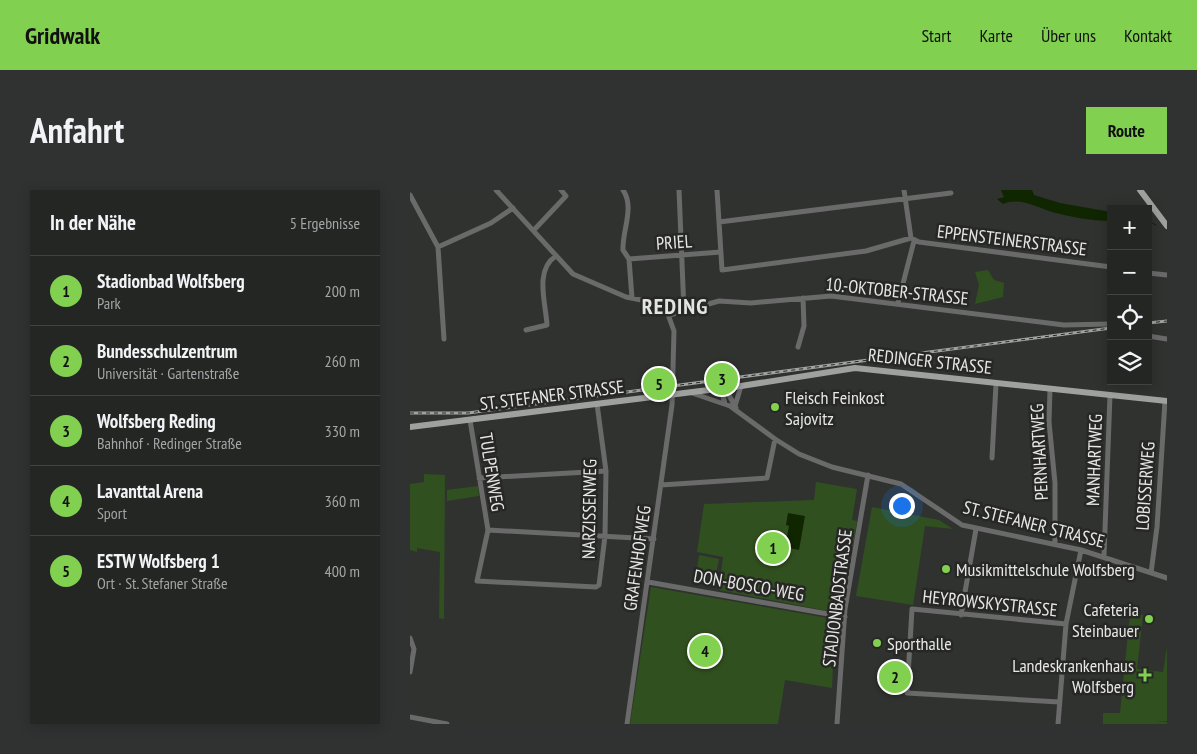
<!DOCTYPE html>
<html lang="de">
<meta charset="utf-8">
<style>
:root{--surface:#242624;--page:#303231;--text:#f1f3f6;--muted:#a3a5a6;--line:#414341;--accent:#82d04f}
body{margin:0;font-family:"PT Sans Narrow",sans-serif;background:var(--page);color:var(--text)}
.controls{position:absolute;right:15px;top:15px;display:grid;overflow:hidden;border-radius:0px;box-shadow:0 2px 12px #0003}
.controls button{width:45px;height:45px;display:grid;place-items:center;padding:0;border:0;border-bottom:1px solid var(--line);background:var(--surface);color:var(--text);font:25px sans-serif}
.you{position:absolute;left:491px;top:315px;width:18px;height:18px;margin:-12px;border:4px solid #fff;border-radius:50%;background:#1a73e8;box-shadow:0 0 0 8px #1a73e833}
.badge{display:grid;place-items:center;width:32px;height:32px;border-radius:50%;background:var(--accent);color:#111;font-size:16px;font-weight:700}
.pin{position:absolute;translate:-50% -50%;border:2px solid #fff;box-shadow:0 1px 5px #0006}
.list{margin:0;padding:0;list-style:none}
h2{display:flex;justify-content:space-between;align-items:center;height:65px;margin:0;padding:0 20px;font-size:21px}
h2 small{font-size:16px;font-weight:400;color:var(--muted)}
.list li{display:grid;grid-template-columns:32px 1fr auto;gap:15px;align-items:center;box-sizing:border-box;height:70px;padding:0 20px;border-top:1px solid var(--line)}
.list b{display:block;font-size:19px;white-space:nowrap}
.list p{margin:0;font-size:16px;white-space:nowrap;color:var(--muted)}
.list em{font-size:16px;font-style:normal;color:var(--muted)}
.icon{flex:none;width:28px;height:28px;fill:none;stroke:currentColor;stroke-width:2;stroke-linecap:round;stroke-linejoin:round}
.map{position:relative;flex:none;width:757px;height:534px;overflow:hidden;border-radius:0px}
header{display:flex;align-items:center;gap:30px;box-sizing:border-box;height:70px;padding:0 25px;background:var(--accent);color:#111}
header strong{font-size:24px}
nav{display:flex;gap:28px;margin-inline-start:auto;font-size:18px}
.intro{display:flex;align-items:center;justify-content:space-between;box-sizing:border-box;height:120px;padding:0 30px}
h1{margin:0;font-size:35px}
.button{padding:12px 22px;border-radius:0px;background:var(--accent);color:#111;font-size:18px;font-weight:700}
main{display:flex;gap:30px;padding:0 30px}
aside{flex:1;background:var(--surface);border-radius:0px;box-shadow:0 2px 12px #0003}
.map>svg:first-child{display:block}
.green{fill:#31501f}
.water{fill:#0f2601}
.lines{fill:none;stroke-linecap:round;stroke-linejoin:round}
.stream{stroke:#0f2601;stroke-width:1}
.minor{stroke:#696a69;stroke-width:5}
.major{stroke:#9fa19f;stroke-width:6}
.rail-casing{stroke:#a2a3a1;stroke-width:3}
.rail{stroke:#272826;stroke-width:1;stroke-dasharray:4;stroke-linecap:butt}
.poi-dot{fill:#82d04f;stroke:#272826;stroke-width:2}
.labels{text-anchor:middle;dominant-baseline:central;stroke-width:5;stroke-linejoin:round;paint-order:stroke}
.street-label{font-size:18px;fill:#e7e8e6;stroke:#272826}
.poi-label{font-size:18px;fill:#e7e8e6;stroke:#272826;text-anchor:start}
.district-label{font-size:22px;font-weight:bold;letter-spacing:1px;fill:#e3e5e2;stroke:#272826}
</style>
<header>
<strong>Gridwalk</strong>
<nav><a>Start</a><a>Karte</a><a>Über uns</a><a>Kontakt</a></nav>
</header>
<div class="intro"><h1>Anfahrt</h1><a class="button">Route</a></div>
<main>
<aside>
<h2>In der Nähe<small>5 Ergebnisse</small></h2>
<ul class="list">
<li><span class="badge">1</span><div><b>Stadionbad Wolfsberg</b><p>Park</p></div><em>200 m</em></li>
<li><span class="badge">2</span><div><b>Bundesschulzentrum</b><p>Universität · Gartenstraße</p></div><em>260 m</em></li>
<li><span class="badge">3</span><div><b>Wolfsberg Reding</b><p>Bahnhof · Redinger Straße</p></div><em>330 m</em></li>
<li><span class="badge">4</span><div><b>Lavanttal Arena</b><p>Sport</p></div><em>360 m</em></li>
<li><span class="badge">5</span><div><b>ESTW Wolfsberg 1</b><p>Ort · St. Stefaner Straße</p></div><em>400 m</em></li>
</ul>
</aside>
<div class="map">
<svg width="757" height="534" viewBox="0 0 757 534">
<rect width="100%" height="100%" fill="#303230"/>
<path class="green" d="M578,80L584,90L594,93L593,107L565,114L569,95L565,82Z
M14,284L35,285L34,429L29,428L30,362L7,358V362L0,360V294L14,292Z
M406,292L447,299L442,330L447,331L443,356H439L428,423L309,400L313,367L287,362L294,314L404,310Z
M68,296L69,306L37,311V300Z
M462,317L529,330L543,339L515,336L503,415L446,406Z
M289,365L309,369L304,395L285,392Z
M241,397L429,430L427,475H423L422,498L375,490L368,534H220Z
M720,424L733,425L727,479L753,482L757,457V531L746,532H757V534H693V523H710Z"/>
<path class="water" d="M591,0H622L624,5L650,13L701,22V31C682,31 661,27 642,22C626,17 610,7 593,14L587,9L594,7Z
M378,323L395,326L389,360L375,357L379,336L376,335Z
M355,344L368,346L365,362L368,363L367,372L351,369Z"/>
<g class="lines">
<path class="stream" d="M738,31L746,35"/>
<path class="minor" d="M86,0L163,84L216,107L251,114L256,119L264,141L262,215L217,534
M213,0C225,17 212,41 213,60L219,69L222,108
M307,0L312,80L456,61L501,48
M494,0L501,48
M0,5L28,57L34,149
M309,32L541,3
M124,40L156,6L151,0
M501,48L509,52L701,77
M28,57L81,33L103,18
M219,69L311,62
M738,83L757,85
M488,113L504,51
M274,121L309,111L341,113L421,106L654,135L699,134
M259,125L274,121L269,0
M116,140L137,135C136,114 124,80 146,66
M738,146L757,149
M388,157L394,136L393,108
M315,198L326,218
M311,199L315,214
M640,199L639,232L645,293V353
M282,203L320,216L365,249L389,264L422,277L491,294L552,335L671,360L757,388
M325,216L331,196
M60,230L78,340L67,391L186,397L189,395L195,346L196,281L187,214
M582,268L586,194
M69,288L196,281
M251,295L357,288L365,249
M78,340L244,349
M694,366L700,205
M741,383L747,337L755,211
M238,392L435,427
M551,425L566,339
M0,448L4,459L0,482
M649,512L497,503L502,419L656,434
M0,527L37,534
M427,534L435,419L458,285
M648,534L656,434L671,360"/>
<path class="major" d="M730,0L757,36
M0,237L331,196L445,178L757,211"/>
<defs>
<path id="rail" d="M738,133L757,131
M0,223H58L701,138"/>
</defs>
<use href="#rail" class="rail-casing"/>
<use href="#rail" class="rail"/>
</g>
<g class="poi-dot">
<circle cx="365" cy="217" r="5"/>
<circle cx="536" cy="379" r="5"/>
<circle cx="739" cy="429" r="5"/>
<circle cx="467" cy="453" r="5"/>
<path d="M732.5 477.5h5v5h5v5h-5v5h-5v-5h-5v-5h5z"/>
</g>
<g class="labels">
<g class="street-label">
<text transform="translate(602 50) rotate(7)">EPPENSTEINERSTRASSE</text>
<text transform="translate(264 52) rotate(-4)">PRIEL</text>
<text transform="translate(487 101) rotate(6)">10.-OKTOBER-STRASSE</text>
<text transform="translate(520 171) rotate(6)">REDINGER STRASSE</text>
<text transform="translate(142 205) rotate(-7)">ST. STEFANER STRASSE</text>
<text transform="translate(629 262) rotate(-93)">PERNHARTWEG</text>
<text transform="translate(684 270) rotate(-88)">MANHARTWEG</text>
<text transform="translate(82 282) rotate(81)">TULPENWEG</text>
<text transform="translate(735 296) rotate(-86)">LOBISSERWEG</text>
<text transform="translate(179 319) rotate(-89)">NARZISSENWEG</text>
<text transform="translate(624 334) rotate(14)">ST. STEFANER STRASSE</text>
<text transform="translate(227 368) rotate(-82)">GRAFENHOFWEG</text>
<text transform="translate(339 395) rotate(10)">DON-BOSCO-WEG</text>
<text transform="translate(427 408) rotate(-83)">STADIONBADSTRASSE</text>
<text transform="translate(580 413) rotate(6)">HEYROWSKYSTRASSE</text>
</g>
<g class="poi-label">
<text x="375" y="207">Fleisch Feinkost<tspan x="375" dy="21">Sajovitz</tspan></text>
<text x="546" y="379">Musikmittelschule Wolfsberg</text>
<text x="729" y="419" text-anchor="end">Cafeteria<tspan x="729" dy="21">Steinbauer</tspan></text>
<text x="477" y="453">Sporthalle</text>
<text x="724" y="475" text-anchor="end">Landeskrankenhaus<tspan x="724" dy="21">Wolfsberg</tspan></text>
</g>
<g class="district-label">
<text x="265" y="116">REDING</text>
</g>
</g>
</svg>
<div class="controls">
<button>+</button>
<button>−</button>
<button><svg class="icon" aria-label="locate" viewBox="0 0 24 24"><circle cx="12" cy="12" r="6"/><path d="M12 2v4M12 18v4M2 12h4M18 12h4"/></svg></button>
<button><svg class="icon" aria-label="layers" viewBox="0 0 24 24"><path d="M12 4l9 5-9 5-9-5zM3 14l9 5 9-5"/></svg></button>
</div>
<div class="you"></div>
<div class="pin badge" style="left:363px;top:358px">1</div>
<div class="pin badge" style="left:485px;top:487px">2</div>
<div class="pin badge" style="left:312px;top:189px">3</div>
<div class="pin badge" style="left:295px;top:461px">4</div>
<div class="pin badge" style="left:249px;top:194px">5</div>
</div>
</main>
